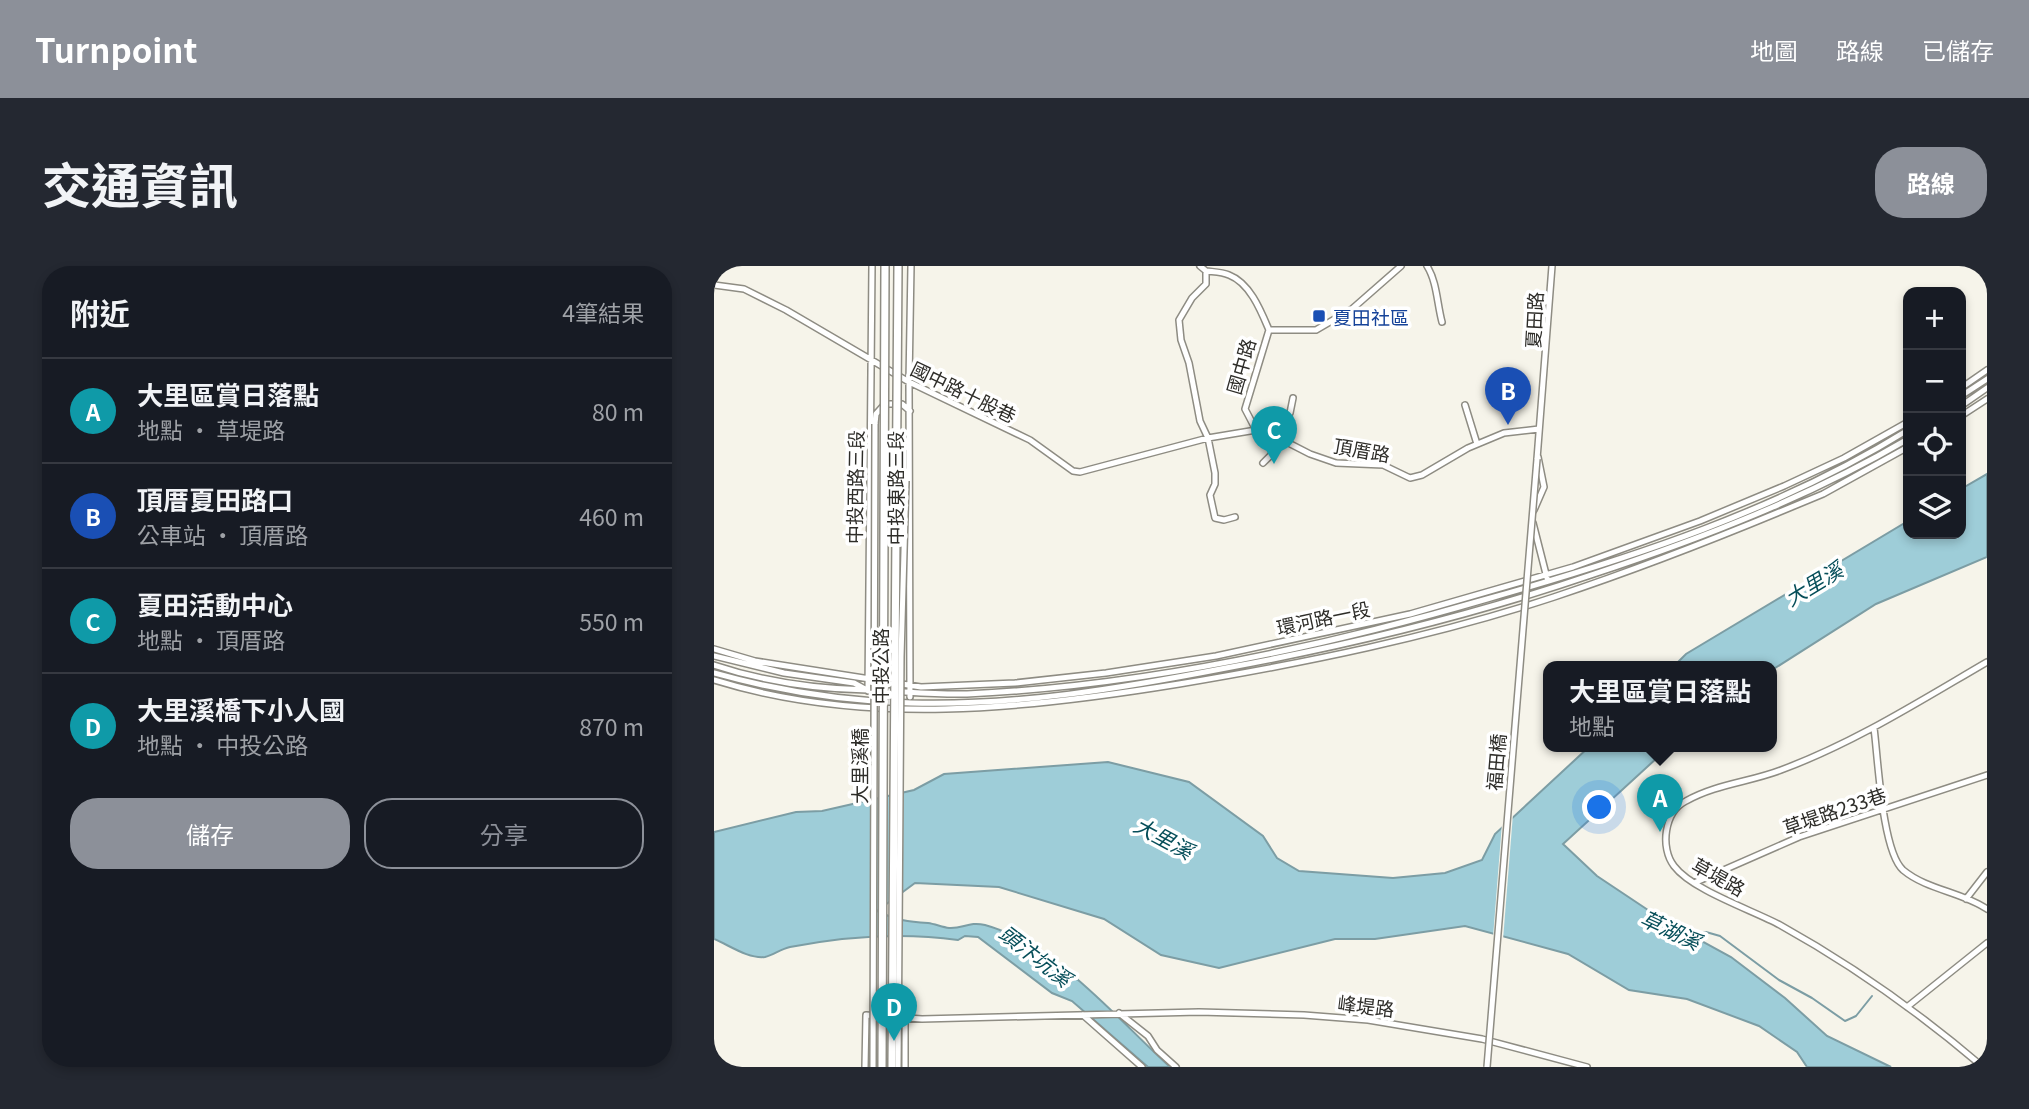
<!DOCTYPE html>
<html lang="zh-TW">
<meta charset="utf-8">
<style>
:root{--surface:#171b24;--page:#242831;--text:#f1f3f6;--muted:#9ea1a6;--line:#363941;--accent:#8c9099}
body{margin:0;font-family:Georgia,"Noto Sans TC",serif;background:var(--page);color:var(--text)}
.controls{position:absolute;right:21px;top:21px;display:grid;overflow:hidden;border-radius:14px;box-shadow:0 4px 10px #0003}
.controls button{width:63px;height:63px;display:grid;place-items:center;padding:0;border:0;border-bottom:2px solid var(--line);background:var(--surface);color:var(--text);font:35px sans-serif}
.you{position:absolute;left:886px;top:542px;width:24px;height:24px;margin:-18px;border:5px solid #fff;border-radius:50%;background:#1a73e8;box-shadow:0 0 0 10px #1a73e833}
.badge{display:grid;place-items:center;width:46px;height:46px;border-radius:50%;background:var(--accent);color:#fff;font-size:23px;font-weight:700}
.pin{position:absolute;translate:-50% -58px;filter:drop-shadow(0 2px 4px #0008)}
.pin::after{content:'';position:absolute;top:37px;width:24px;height:21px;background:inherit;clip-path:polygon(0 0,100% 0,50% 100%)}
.popup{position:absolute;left:829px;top:395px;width:234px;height:91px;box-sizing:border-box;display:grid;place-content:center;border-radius:14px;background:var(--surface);filter:drop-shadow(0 2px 5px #0005);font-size:23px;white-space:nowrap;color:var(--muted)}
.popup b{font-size:26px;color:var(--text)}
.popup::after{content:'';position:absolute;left:50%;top:100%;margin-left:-14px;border:14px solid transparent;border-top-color:var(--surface)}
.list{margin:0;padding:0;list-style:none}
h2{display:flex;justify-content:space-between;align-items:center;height:91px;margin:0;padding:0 28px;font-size:30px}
h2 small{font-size:23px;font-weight:400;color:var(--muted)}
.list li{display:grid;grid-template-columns:46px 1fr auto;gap:21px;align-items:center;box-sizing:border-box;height:105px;padding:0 28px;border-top:2px solid var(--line)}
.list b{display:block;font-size:26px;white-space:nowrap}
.list p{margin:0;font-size:23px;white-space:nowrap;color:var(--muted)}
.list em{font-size:23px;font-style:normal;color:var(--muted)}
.actions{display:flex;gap:14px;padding:21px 28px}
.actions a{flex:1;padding:16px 0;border:2px solid var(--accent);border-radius:28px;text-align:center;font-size:24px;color:var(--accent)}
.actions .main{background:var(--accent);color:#fff}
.icon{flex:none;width:38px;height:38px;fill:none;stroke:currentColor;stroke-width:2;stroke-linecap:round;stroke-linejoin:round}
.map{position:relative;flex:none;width:1273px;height:801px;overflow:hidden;border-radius:28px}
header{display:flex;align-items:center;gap:42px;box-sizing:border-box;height:98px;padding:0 35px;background:var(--accent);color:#fff}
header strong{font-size:33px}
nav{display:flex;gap:38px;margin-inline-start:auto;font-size:24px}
.intro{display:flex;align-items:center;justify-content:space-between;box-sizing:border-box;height:168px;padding:0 42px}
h1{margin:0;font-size:49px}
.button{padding:18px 32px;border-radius:28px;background:var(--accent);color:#fff;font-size:24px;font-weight:700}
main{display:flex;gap:42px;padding:0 42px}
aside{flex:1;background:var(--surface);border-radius:28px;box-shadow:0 4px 10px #0003}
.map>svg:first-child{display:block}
.water{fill:#9ecdd8;stroke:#7c9da4;stroke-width:2}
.pier{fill:#f6f4ea}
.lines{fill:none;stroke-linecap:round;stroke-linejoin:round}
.stream{stroke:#7c9da4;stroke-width:2}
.minor-casing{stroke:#8e8c83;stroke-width:8}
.minor{stroke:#fff;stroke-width:5}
.minor-bridge-casing{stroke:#8e8c83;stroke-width:8;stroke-linecap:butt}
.major-bridge-casing{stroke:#8e8c83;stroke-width:10;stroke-linecap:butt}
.minor-bridge{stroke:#fff;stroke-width:5}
.major-bridge{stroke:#fff;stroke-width:7}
.transit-dot{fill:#1a4fb4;stroke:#fff;stroke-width:2.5}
.labels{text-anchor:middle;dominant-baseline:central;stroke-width:7;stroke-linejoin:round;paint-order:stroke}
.transit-label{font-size:19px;fill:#164399;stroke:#fff;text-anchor:start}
.street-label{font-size:19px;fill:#2e2d29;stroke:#fff}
.water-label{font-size:21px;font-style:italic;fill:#064e59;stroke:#fff}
</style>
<header>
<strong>Turnpoint</strong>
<nav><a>地圖</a><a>路線</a><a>已儲存</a></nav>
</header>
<div class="intro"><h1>交通資訊</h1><a class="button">路線</a></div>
<main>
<aside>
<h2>附近<small>4筆結果</small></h2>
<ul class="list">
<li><span class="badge" style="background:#0f9aa8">A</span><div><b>大里區賞日落點</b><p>地點 · 草堤路</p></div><em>80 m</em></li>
<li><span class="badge" style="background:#1a4fb4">B</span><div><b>頂厝夏田路口</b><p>公車站 · 頂厝路</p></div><em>460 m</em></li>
<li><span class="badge" style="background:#0f9aa8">C</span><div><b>夏田活動中心</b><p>地點 · 頂厝路</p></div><em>550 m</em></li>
<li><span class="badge" style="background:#0f9aa8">D</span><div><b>大里溪橋下小人國</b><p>地點 · 中投公路</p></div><em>870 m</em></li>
</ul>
<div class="actions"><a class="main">儲存</a><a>分享</a></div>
</aside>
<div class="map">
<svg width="1273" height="801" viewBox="0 0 1273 801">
<rect width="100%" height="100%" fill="#f6f4ea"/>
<path class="water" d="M1273,208V291L1162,338L1058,404V400H960L972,388L1194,255V268H1247V223Z
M876,480H956L849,578L883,610L949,654L1017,691L1071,732L1113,770L1177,801H1093L1083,786L1045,760L973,733L915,724L854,688L751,660L661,673H621L505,702L447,689L390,653L285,621L201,617L163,645C181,654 195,656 214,657C221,658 228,661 235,662C249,663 255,655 271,659C343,679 401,751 456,801H434L358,735L338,727L264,671L251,670L244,674C187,666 132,670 76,681C67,683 59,689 51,691C34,693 15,679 0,673V566L82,546L108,545L200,524L230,508L394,496L475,516L549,570L563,592L585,605L679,612L731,607L768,594L781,568Z"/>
<path class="pier" d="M799,548L789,674L779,671L788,557Z"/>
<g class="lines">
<path class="stream" d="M979,670L980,667L992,666L1006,670L1065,714L1098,732L1131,755L1142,750L1158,730"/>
<defs>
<path id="minor" d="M486,0L492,5V18L478,32L465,54L467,74L475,97L486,155L494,172L501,207V218L496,229L501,252L510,254L521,251
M713,0C723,16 723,37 728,56
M492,5C500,6 508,6 515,9C536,17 547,45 555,64
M0,19L30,23L72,44L195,116L316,174L359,205L366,206L494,172L542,164L551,165L596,188L622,197L669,199L696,212L708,209L754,182L790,167L825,163
M1247,122L1273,104
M1247,130L1273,113
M751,139L763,178
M1247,140L1273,122
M1247,150L1273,133
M161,158L162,148L171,138H188L196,145
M542,164L531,143L555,64H602L638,43L687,0
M551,165L576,147L579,132
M823,193L838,0
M549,197L570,176
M820,244L830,221L824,191
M819,257L833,312
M0,383L41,395L207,421L301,417L392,407L502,390L696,348L859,301L986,255L1070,220L1130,192L1194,156
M0,390L70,407L140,417L151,423
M0,399C48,415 103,423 153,424C187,425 219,429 253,428C429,420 605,382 773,333C918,292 1065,244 1194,164
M0,407C64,425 130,435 197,437C302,440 409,422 512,402C637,379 760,349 880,308C989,272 1095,231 1194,173
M0,414C151,461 312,443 465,418C591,397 718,371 840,331C921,304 1001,273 1080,240L1109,228L1194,181
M154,425L158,0
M196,431L195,116L197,0
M1160,462C1164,492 1168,585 1189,604C1213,624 1248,626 1273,643
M980,617L1085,571L1273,509
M1252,633L1273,606
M1193,741L1273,677
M405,747L434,770L443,784L462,801
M369,749L428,801
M151,801L152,749L208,753L485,746L590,749L654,754L768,773L873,801
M191,801V750
M1269,801C1207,748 1138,699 1066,659C1038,644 978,624 960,600C946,582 950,546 972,535C1002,518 1036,516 1067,504C1140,477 1206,435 1273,396"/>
</defs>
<use href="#minor" class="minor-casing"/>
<use href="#minor" class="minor"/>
<defs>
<path id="minor-bridge" d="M159,801L161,158
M184,801L187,391L192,215
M773,801L823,193"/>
<path id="major-bridge" d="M168,801L171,0
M178,801L184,0"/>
</defs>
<use href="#minor-bridge" class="minor-bridge-casing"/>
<use href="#major-bridge" class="major-bridge-casing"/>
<use href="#minor-bridge" class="minor-bridge"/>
<use href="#major-bridge" class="major-bridge"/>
</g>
<rect class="transit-dot" x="598" y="43" width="14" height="14" rx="3.5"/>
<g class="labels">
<g class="transit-label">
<text x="619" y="50">夏田社區</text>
</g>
<g class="street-label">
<text transform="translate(819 54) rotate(-87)">夏田路</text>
<text transform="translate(526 100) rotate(-74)">國中路</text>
<text transform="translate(250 125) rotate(26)">國中路十股巷</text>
<text transform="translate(648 183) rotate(10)">頂厝路</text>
<text transform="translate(140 221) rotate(-89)">中投西路三段</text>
<text transform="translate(180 222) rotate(-90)">中投東路三段</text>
<text transform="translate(609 351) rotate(-12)">環河路一段</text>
<text transform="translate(165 400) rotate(-90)">中投公路</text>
<text transform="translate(781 496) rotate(-85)">福田橋</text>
<text transform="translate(144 500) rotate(-90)">大里溪橋</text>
<text transform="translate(1120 544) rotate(-19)">草堤路233巷</text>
<text transform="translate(1005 610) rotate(29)">草堤路</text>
<text transform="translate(652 739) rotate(7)">峰堤路</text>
</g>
<g class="water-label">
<text transform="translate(1099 317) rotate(-31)">大里溪</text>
<text transform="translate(450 571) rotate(28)">大里溪</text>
<text transform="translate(957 663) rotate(25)">草湖溪</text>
<text transform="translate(322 689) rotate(38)">頭汴坑溪</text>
</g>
</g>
</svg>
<div class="controls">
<button>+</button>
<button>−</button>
<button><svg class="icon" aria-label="locate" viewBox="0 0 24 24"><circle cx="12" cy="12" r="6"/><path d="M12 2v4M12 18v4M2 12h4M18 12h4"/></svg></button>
<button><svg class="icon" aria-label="layers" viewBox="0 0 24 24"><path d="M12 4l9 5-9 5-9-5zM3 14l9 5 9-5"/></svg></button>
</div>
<div class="you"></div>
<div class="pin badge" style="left:946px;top:566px;background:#0f9aa8">A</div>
<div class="popup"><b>大里區賞日落點</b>地點</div>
<div class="pin badge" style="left:794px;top:159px;background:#1a4fb4">B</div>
<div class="pin badge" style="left:560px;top:198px;background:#0f9aa8">C</div>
<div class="pin badge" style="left:180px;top:775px;background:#0f9aa8">D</div>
</div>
</main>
